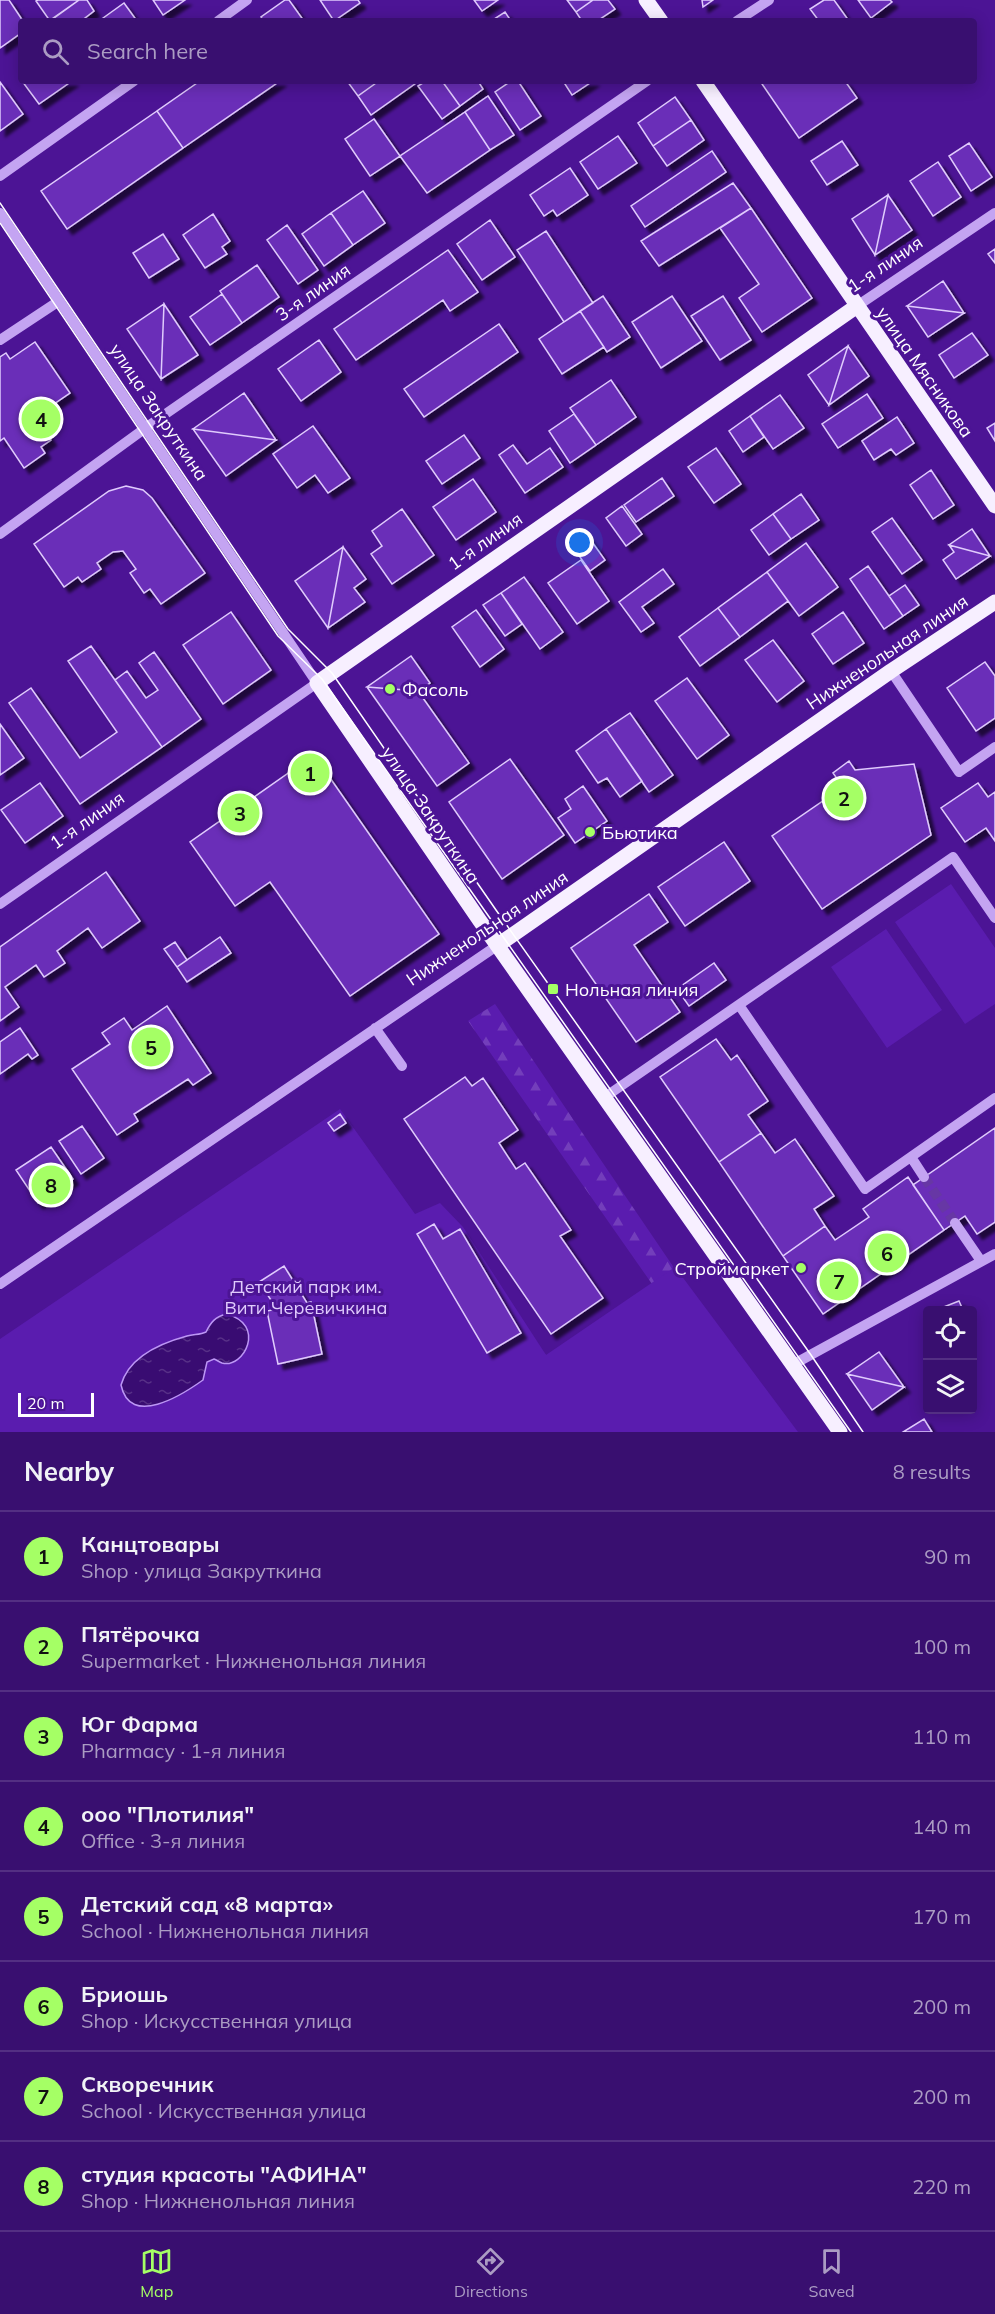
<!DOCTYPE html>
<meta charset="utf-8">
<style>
:root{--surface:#390f70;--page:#441d78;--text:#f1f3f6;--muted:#ab9cc3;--line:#532f83;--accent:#a5ff65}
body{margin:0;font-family:Mulish,sans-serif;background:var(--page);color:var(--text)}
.controls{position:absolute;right:18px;bottom:18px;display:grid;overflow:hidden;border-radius:6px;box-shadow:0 3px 15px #0003}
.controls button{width:54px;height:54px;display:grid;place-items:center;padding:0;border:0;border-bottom:2px solid var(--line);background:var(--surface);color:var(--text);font:30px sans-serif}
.scale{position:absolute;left:18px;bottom:15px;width:76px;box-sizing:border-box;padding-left:6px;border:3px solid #fff;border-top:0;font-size:16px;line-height:21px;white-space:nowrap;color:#fff;-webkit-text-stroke:4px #4c1495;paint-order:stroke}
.you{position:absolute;left:580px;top:543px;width:21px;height:21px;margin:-15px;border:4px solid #fff;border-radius:50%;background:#1a73e8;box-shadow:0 0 0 9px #1a73e833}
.badge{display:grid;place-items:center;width:39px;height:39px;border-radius:50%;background:var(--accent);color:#111;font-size:20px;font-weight:700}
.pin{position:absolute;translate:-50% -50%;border:3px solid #fff;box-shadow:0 2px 6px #0006}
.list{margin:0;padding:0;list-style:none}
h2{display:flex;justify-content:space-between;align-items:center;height:78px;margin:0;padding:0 24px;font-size:26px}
h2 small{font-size:20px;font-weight:400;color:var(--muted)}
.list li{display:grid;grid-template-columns:39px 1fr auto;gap:18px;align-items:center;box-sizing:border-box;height:90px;padding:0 24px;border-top:2px solid var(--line)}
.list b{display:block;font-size:22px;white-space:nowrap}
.list p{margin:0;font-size:20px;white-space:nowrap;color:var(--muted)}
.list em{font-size:20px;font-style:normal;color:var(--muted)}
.icon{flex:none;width:33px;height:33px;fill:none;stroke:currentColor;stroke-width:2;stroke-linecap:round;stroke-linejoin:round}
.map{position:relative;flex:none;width:995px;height:1432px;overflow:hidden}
.search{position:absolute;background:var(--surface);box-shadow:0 3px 15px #0003;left:18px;right:18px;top:18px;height:66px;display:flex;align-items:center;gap:15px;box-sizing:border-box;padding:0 21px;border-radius:6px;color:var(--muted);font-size:22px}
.sheet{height:798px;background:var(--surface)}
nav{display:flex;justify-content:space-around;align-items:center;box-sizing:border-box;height:84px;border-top:2px solid var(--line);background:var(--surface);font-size:16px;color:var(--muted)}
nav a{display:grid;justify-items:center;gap:3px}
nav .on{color:var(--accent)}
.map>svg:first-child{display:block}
.forest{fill:url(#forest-firs)}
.park{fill:#5a1caf}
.water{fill:url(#water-ripples);stroke:#bc96f5;stroke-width:1.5}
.building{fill:#6a2fb8;stroke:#e0cbfd;stroke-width:1.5;filter:url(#shadow)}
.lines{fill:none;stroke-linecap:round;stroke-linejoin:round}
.minor-tunnel{stroke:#6737a5;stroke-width:10;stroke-dasharray:10 5;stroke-linecap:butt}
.minor{stroke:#c4a4f2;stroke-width:10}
.major{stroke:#f7efff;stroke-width:15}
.tram{stroke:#fff;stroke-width:1.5}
.poi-dot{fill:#a5ff65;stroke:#4c1495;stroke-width:2}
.labels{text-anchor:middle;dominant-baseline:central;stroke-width:6;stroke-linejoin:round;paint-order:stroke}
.street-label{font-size:18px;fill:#fff;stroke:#4c1495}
.poi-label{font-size:18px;fill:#fff;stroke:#4c1495;text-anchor:start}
.park-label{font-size:18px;fill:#e0cbfd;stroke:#4c1495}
</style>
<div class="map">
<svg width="995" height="1432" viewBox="0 0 995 1432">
<defs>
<pattern id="forest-firs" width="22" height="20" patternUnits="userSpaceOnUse" patternTransform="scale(1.5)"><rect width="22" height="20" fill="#5a1caf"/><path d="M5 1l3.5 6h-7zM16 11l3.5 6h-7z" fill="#733ebb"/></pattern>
<pattern id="water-ripples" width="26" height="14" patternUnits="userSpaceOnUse" patternTransform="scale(1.5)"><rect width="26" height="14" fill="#390c72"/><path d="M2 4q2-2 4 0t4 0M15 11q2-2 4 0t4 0" fill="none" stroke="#573087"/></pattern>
<filter id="shadow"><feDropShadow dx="5.5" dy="5.5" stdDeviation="1.5" flood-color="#0009"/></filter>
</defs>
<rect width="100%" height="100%" fill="#4c1495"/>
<path class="forest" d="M495,1004L723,1340L572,1359L475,1347L529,1335L547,1356L652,1284L468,1021Z"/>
<path class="park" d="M951,884L995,948V1004L965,1024L895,922Z
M886,929L942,1010L887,1048L831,967Z
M340,1109L415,1214L440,1203L463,1227L546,1355L675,1267L798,1432H0V1339Z"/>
<path class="water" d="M226,1314C267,1324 244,1369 222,1363C219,1362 217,1360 214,1359L207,1362L203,1380C182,1395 130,1428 121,1385C129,1357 161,1343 187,1336C194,1334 200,1335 206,1332C211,1322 215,1317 226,1314Z"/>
<path class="building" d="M0,0H9L23,21H21V33L0,48Z
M38,0H79L50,21L36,1Z
M79,0H87L94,11L81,21H49Z
M153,0H185L163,15Z
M285,0H289L304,21H264L261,17Z
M320,0H358L360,3L334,21Z
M474,0H498L482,11Z
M567,0H593L576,12Z
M593,0H608L615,9L597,21H582L576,12Z
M702,0H713L703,7Z
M824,0H834L849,21H819L810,9Z
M858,0H890L892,2L871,18Z
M124,3L137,21H99Z
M505,12L511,21H491Z
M22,81H72L39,104Z
M200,81H280L183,148L157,111Z
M347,81H375L376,83L358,96Z
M379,81H419L371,115L358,96Z
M426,81H442L460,106L442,119L418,86Z
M442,81H478L483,89L460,106Z
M511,81H518L541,116L520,130L495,92Z
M563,81H593L572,95Z
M760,81H845L857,98L799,138Z
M0,82L23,114L0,131Z
M488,96L514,135L490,150L465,112Z
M675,97L691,120L653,146L638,123Z
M157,111L183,148L67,229L41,191Z
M465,112L490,150L427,193L400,156Z
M374,119L400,156L370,176L345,139Z
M691,120L704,140L667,166L653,146Z
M618,136L637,163L598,189L580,162Z
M842,141L858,165L827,185L811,161Z
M969,143L992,177L971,191L949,156Z
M712,151L726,172L645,227L631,206Z
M938,162L961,197L933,216L910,181Z
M570,168L588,195L557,216L553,210L544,216L530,195Z
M733,183L751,208L659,266L641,241Z
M363,191L385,223L353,245L331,213Z
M888,195L912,230L875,255Z
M888,195L875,255L852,219Z
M751,208L812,298L762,332L739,298L759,284L720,228Z
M331,213L353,245L324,266L302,234Z
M213,214L230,241L222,247L227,254L205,268L183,235Z
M490,220L515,257L482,280L457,244Z
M287,225L318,270L298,284L267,240Z
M546,231L593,303L564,322L517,250Z
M163,234L179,259L149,278L133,253Z
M995,249V263L988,254Z
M448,250L478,292L450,311L443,300L356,360L334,329Z
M257,265L279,297L242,323L220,291Z
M943,281L964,313L907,306Z
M222,294L242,323L210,345L190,317Z
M603,296L630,337L607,352L580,311Z
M672,296L702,341L661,368L632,322Z
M723,296L751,340L720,360L691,316Z
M164,304L198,355L161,379Z
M164,304L161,379L127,329Z
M907,306L964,313L928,337Z
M580,311L604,347L562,374L539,339Z
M499,324L518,352L424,417L404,389Z
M972,333L988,355L954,378L939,355Z
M319,340L341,372L301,401L278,369Z
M35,342L70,393L35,417L51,440L41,447L45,453L24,468L4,438L0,441V357L6,353L10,359Z
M848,346L829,405L808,375Z
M848,346L869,376L829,405Z
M611,380L636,417L596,445L570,408Z
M244,393L276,440L193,429Z
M867,394L883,418L838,448L822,424Z
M780,395L804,428L773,449L750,416Z
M574,414L596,445L570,463L549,431Z
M750,416L764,437L743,452L729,431Z
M897,417L914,443L896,455L891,449L874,460L862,441Z
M995,423V441L987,428Z
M313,426L350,478L328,493L315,475L297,488L273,454Z
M193,429L276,440L226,476Z
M464,435L480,458L442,484L426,461Z
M513,445L527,464L550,448L563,467L525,493L499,455Z
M716,448L741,484L714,503L688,467Z
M931,470L954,505L933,519L910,485Z
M662,478L674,496L636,522L624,505Z
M473,479L496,512L456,540L433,507Z
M126,486L143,490L152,498L205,573L161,604L150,589L144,593L130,573L136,569L123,551L113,552L97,563L101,569L82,582L78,577L64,587L34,544L109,491Z
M801,494L819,520L791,539L773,514Z
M622,506L642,534L626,546L606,518Z
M402,509L434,555L392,584L371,554L382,546L372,531Z
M773,514L791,539L769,555L751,530Z
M892,518L922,560L902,574L872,532Z
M972,529L990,556L949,545Z
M585,532L605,560L590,571L570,543Z
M806,543L838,587L799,616L767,572Z
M949,545L990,556L956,579L943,560L954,552Z
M343,547L366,579L354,588L365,602L328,628Z
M343,547L328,628L295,581Z
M581,560L609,601L577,624L548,583Z
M868,566L903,616L884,629L850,579Z
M663,569L674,584L642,607L654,623L641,632L619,602Z
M767,572L788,601L740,637L718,608Z
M524,577L563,632L540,649L501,593Z
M905,585L919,605L903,616L889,596Z
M501,593L522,624L505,636L483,605Z
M718,608L740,637L700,666L679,637Z
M476,610L504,649L480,667L452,627Z
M231,612L271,670L223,704L183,645Z
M843,612L864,643L833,664L812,634Z
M773,640L804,681L777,702L745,660Z
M91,646L162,747L80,804L9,703L31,688L80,758L117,732L68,661Z
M154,652L201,719L162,747L115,680L127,671L146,698L158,690L139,663Z
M411,656L430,683L418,691L367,687Z
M985,662L995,676V718L976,731L947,688Z
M687,678L729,735L697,759L655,701Z
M367,687L418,691L469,763L437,786Z
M630,713L673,775L649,792L606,729Z
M0,724L24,758L0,775Z
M606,729L642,781L620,797L607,778L598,783L576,751Z
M314,755L439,934L350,996L270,882L235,906L190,842Z
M510,759L564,835L502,879L449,802Z
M849,761L855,770L914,764L931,835L822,909L772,836L843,787L833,773Z
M40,783L63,816L25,843L1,810Z
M978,783L988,797L995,792V841L986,828L965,842L941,808Z
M583,786L607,821L575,843L558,818L571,809L565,799Z
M724,842L750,881L685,926L658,887Z
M106,872L140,921L102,948L88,928L57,951L65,963L44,977L36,965L5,987L19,1007L0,1021V947Z
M649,894L668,922L634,945L680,1012L636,1042L571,948Z
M220,937L231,953L187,982L177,967Z
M175,942L187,960L177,967L164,949Z
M714,963L726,980L689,1006L677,989Z
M167,1006L211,1073L193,1085L188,1079L134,1114L138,1121L117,1135L72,1069L110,1044L102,1033L124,1018L132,1030Z
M20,1028L38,1055L32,1059L28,1054L0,1074V1042Z
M716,1039L731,1060L737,1055L768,1101L748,1115L761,1133L719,1162L660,1077Z
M465,1077L472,1086L483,1078L518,1130L499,1143L516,1169L525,1163L571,1230L560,1236L603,1298L551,1334L404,1119Z
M340,1114L346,1123L334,1131L328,1123Z
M82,1126L104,1158L81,1174L59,1141Z
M995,1128V1222L977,1234L965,1216L944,1230L913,1185Z
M761,1133L775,1153L795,1139L834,1196L814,1209L825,1226L783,1256L719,1162Z
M51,1147L73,1179L38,1203L16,1170Z
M908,1177L944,1230L823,1314L783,1256L825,1226L835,1240L869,1217L863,1209Z
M434,1224L443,1239L460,1229L521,1333L487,1353L417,1234Z
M284,1266L307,1303L311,1302L322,1354L278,1364L267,1311L277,1309L259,1282Z
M959,1301L963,1310H936Z
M879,1352L904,1387L847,1374Z
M847,1374L904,1387L872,1410Z
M924,1419L932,1432H903Z"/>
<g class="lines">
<path class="minor-tunnel" d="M924,1177L955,1223"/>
<path class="minor" d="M218,21L247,0
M737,21L769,0
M0,176L134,81
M0,213L317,683L0,904
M857,306L995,213
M0,340L59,301
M0,534L151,424L647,81
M891,671L959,772L995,747
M739,1005L865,1189L995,1098
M375,1028L402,1066
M605,1097L953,857L995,918
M911,1157L924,1177
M955,1223L981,1261
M0,1284L498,945
M794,1364L995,1254"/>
<path class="major" d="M646,0L661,21
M703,81L995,506
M498,945L891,671L995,602
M840,1432L480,921L317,683L857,306"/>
<path class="tram" d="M0,203L288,629L332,673L496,910L811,1355L863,1432
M0,223L278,636L322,679L851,1432"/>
</g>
<g class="poi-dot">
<circle cx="390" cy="689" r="6"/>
<circle cx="590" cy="832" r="6"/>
<rect x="547" y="983" width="12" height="12" rx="3"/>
<circle cx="801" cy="1268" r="6"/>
</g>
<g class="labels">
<g class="street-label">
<text transform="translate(885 264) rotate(-34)">1-я линия</text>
<text transform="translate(313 292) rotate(-35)">3-я линия</text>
<text transform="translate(925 372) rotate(55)">улица Мясникова</text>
<text transform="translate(159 412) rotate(56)">улица Закруткина</text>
<text transform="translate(485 541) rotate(-35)">1-я линия</text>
<text transform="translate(887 652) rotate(-34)">Нижненольная линия</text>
<text transform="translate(431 815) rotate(56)">улица Закруткина</text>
<text transform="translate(87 820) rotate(-35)">1-я линия</text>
<text transform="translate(487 928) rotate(-34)">Нижненольная линия</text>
</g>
<g class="poi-label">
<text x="402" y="689">Фасоль</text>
<text x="602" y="832">Бьютика</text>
<text x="565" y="989">Нольная линия</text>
<text x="789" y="1268" text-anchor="end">Строймаркет</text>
</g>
<g class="park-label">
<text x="306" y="1286">Детский парк им.<tspan x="306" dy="21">Вити Черевичкина</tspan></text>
</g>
</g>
</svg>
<div class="controls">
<button><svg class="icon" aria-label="locate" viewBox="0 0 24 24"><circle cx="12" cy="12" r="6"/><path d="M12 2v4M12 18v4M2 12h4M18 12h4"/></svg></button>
<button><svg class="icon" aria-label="layers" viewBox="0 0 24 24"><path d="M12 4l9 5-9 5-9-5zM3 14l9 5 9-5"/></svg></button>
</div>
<div class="scale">20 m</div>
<div class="you"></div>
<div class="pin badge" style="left:310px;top:773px">1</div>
<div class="pin badge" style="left:844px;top:798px">2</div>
<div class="pin badge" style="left:240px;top:813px">3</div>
<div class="pin badge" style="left:41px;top:419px">4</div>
<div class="pin badge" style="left:151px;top:1047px">5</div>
<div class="pin badge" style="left:887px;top:1253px">6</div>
<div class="pin badge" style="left:839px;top:1281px">7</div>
<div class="pin badge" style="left:51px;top:1185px">8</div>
<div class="search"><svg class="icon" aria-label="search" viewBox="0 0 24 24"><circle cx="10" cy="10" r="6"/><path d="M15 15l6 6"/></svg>Search here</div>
</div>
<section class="sheet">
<h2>Nearby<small>8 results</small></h2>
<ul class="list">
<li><span class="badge">1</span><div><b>Канцтовары</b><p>Shop · улица Закруткина</p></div><em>90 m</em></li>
<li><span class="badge">2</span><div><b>Пятёрочка</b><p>Supermarket · Нижненольная линия</p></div><em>100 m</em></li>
<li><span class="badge">3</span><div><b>Юг Фарма</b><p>Pharmacy · 1-я линия</p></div><em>110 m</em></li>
<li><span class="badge">4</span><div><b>ооо &quot;Плотилия&quot;</b><p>Office · 3-я линия</p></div><em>140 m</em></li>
<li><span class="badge">5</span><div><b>Детский сад «8 марта»</b><p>School · Нижненольная линия</p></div><em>170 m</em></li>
<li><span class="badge">6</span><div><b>Бриошь</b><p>Shop · Искусственная улица</p></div><em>200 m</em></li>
<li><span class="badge">7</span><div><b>Скворечник</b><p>School · Искусственная улица</p></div><em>200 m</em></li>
<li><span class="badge">8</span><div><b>студия красоты &quot;АФИНА&quot;</b><p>Shop · Нижненольная линия</p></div><em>220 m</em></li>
</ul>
</section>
<nav>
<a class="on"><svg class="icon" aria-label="map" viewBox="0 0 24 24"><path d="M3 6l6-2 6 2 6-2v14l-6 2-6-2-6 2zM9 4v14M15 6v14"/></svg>Map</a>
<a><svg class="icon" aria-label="directions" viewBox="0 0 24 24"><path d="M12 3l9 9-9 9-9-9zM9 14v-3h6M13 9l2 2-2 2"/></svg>Directions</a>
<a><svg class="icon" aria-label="saved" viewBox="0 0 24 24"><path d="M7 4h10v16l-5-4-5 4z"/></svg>Saved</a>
</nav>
